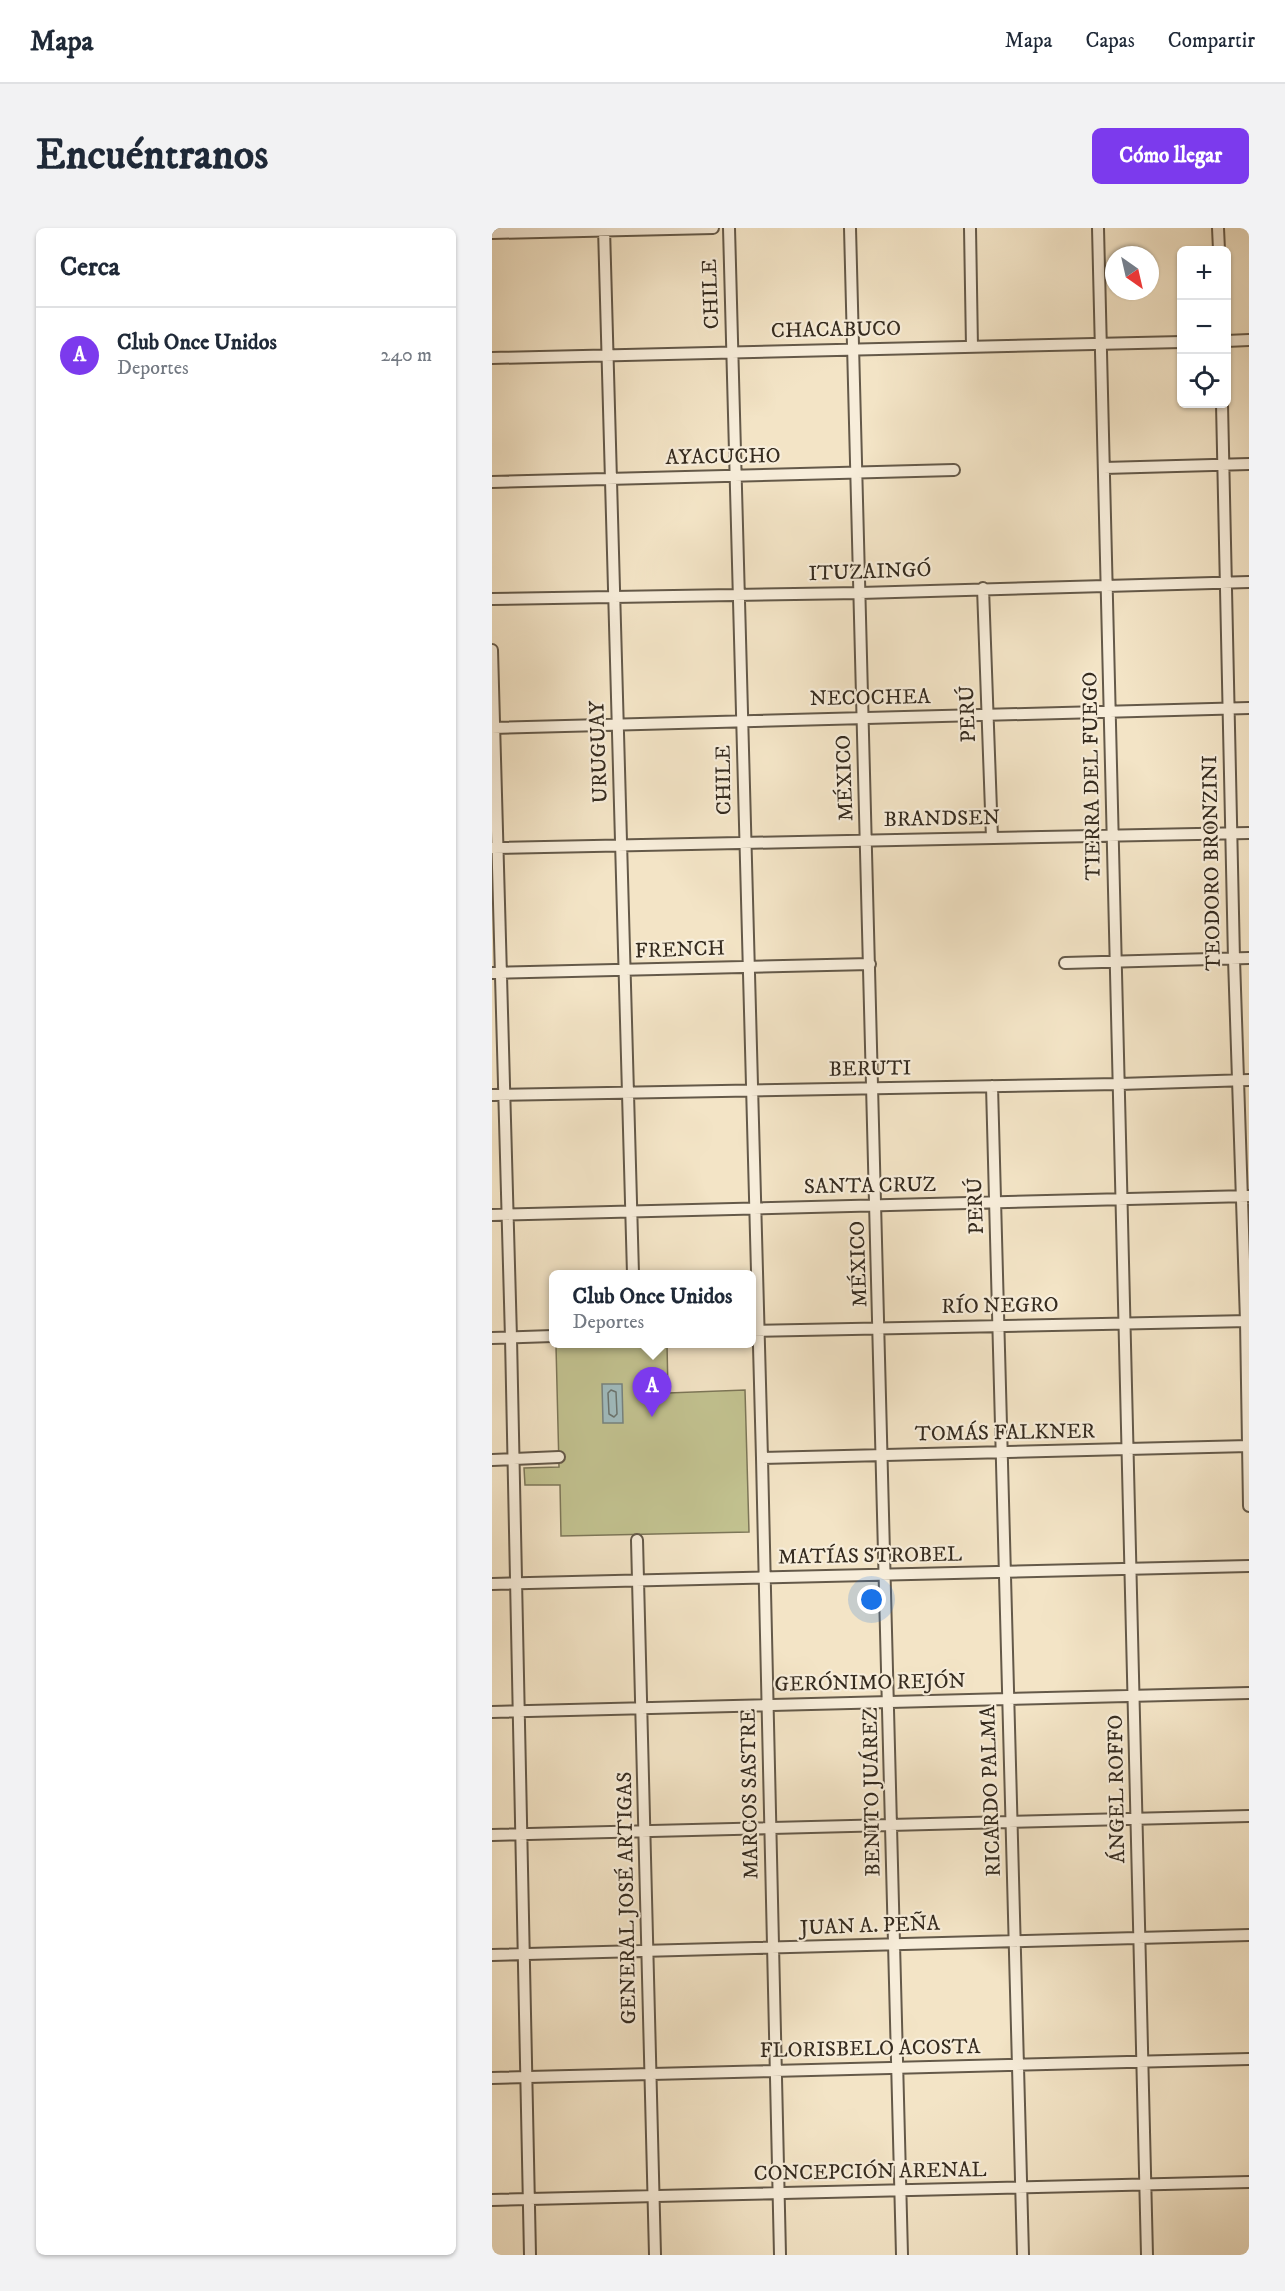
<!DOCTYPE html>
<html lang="es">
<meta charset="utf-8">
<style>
:root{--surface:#fff;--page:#f2f2f3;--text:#1f2937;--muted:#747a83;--line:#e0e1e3;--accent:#7c3aed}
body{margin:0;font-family:"IM FELL DW Pica",serif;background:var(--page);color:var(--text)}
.controls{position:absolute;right:18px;top:18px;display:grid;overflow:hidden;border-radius:9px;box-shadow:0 2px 4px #0004}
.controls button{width:54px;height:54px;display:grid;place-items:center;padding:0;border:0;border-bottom:2px solid var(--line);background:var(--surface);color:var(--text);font:30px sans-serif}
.compass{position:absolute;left:613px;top:18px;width:54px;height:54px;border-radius:50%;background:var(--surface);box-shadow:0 2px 4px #0004;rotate:146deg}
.you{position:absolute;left:380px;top:1372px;width:21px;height:21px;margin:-15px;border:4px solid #fff;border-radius:50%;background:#1a73e8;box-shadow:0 0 0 9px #1a73e833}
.badge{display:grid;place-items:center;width:39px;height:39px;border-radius:50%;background:var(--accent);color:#fff;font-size:20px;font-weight:700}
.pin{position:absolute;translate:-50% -50px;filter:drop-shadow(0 2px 3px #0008)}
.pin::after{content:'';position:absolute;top:32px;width:21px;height:18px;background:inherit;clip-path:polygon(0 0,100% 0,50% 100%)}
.popup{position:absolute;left:57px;top:1042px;width:207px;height:78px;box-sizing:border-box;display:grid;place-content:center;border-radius:9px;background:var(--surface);filter:drop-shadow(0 2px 4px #0005);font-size:20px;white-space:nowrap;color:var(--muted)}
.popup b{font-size:22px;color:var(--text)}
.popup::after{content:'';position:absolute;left:50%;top:100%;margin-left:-12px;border:12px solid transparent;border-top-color:var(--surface)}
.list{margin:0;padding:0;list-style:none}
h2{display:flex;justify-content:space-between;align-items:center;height:78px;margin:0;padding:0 24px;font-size:26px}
h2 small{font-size:20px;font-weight:400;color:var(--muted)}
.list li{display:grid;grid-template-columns:39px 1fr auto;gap:18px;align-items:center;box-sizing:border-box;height:96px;padding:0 24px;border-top:2px solid var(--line)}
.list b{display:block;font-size:22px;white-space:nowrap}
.list p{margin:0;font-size:20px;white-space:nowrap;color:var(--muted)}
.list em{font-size:20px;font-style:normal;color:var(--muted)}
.icon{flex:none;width:33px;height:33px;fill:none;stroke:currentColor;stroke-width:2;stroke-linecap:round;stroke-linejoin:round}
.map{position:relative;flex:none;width:757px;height:2027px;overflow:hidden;border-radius:9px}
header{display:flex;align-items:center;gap:36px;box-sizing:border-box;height:84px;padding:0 30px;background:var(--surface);border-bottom:2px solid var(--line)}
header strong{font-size:28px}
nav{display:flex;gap:33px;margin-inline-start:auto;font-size:21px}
.intro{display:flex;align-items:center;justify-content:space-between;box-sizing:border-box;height:144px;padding:0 36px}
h1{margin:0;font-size:42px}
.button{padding:15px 27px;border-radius:9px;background:var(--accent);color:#fff;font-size:21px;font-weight:700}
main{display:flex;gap:36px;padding:0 36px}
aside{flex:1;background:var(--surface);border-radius:9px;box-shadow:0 2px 4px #0004}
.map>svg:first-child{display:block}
.grass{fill:#c2c290;stroke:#7c7658;stroke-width:1.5}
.water{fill:#a0bcbf;stroke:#75827f;stroke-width:1.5}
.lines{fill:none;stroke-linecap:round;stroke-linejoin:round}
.shore{stroke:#6a746f;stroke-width:1.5}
.minor-casing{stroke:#645949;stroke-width:14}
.minor{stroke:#f7edda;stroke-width:10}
.labels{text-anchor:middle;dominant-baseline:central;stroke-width:4.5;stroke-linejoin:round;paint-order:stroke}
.street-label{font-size:21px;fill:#352b1f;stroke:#f7edda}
</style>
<header>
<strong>Mapa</strong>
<nav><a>Mapa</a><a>Capas</a><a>Compartir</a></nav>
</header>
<div class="intro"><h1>Encuéntranos</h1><a class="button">Cómo llegar</a></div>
<main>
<aside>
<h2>Cerca<small></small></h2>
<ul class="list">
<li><span class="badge">A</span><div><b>Club Once Unidos</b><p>Deportes</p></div><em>240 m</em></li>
</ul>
</aside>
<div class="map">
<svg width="757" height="2027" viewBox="0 0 757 2027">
<rect width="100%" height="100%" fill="#f3e4c6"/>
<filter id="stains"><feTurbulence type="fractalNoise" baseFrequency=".00333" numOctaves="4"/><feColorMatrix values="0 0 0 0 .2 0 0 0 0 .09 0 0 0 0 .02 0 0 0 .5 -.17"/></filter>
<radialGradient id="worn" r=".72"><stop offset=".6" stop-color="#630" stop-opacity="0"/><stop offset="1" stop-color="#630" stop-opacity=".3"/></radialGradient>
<path class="grass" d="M175,1116L176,1165L253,1162L257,1304L69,1308L68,1257H33L32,1240L67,1239L64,1118Z"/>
<path class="water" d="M110,1156H130L131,1195H111Z"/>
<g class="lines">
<path class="shore" d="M119,1162L124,1164L125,1186L122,1189L117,1186L116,1165Z"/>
<defs>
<path id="minor" d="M112,0L141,1046
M237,0L270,1230L288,2027
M358,0L410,2027
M478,0L480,119
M606,0L655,2027
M726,0L727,22
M0,5L221,0
M734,113L757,112
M0,130L690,114
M730,176L742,731L754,1093L757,1278
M612,240L757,236
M0,254L462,242
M491,360L500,610
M0,371L368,365L757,354
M0,422L19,1110L38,2027
M0,500L757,480
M0,620L757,605
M573,735L757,730
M0,745L378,736
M500,858L531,2027
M0,867L627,856L757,852
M0,987L757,968
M259,1103L757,1093
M0,1110L61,1108
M270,1230L757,1218
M0,1232L67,1229
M145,1312L163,2027
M0,1356L757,1338
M0,1484L757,1465
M0,1607L757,1588
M0,1727L757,1707
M0,1850L757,1831
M0,1972L757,1954"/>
</defs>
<use href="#minor" class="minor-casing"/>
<use href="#minor" class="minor"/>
</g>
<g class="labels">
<g class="street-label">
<text transform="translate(219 66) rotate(-92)">CHILE</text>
<text transform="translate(344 102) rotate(-1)">CHACABUCO</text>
<text transform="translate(231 229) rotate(-1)">AYACUCHO</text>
<text transform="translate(378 344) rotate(-2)">ITUZAINGÓ</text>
<text transform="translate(378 470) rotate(-1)">NECOCHEA</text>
<text transform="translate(476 486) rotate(-92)">PERÚ</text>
<text transform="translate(107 524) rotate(-92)">URUGUAY</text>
<text transform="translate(600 548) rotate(-91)">TIERRA DEL FUEGO</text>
<text transform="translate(353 550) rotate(-92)">MÉXICO</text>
<text transform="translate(232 552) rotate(-91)">CHILE</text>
<text transform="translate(450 591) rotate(-1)">BRANDSEN</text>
<text transform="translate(720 635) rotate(-91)">TEODORO BRONZINI</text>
<text transform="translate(188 722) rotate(-2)">FRENCH</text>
<text transform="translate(378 841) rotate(-1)">BERUTI</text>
<text transform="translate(378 958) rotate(-1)">SANTA CRUZ</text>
<text transform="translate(484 978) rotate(-92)">PERÚ</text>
<text transform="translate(367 1036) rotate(-92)">MÉXICO</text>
<text transform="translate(508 1078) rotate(-1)">RÍO NEGRO</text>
<text transform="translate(513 1205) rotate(-1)">TOMÁS FALKNER</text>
<text transform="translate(378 1328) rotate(-1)">MATÍAS STROBEL</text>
<text transform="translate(378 1455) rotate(-1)">GERÓNIMO REJÓN</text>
<text transform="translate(625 1561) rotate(-91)">ÁNGEL ROFFO</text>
<text transform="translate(499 1563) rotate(-92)">RICARDO PALMA</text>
<text transform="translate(380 1564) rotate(-91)">BENITO JUÁREZ</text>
<text transform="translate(258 1566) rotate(-91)">MARCOS SASTRE</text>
<text transform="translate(135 1670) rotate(-91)">GENERAL JOSÉ ARTIGAS</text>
<text transform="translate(378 1698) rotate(-2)">JUAN A. PEÑA</text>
<text transform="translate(378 1821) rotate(-1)">FLORISBELO ACOSTA</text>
<text transform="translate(378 1944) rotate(-1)">CONCEPCIÓN ARENAL</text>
</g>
</g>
<rect width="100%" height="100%" filter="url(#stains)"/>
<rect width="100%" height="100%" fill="url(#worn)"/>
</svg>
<div class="controls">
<button>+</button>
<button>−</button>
<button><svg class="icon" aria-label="locate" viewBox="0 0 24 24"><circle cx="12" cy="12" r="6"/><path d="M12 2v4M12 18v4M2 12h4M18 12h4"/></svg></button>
</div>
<svg class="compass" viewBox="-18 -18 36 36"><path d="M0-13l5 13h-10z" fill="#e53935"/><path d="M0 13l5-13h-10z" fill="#747a83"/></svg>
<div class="you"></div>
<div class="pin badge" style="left:160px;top:1189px">A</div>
<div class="popup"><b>Club Once Unidos</b>Deportes</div>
</div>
</main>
